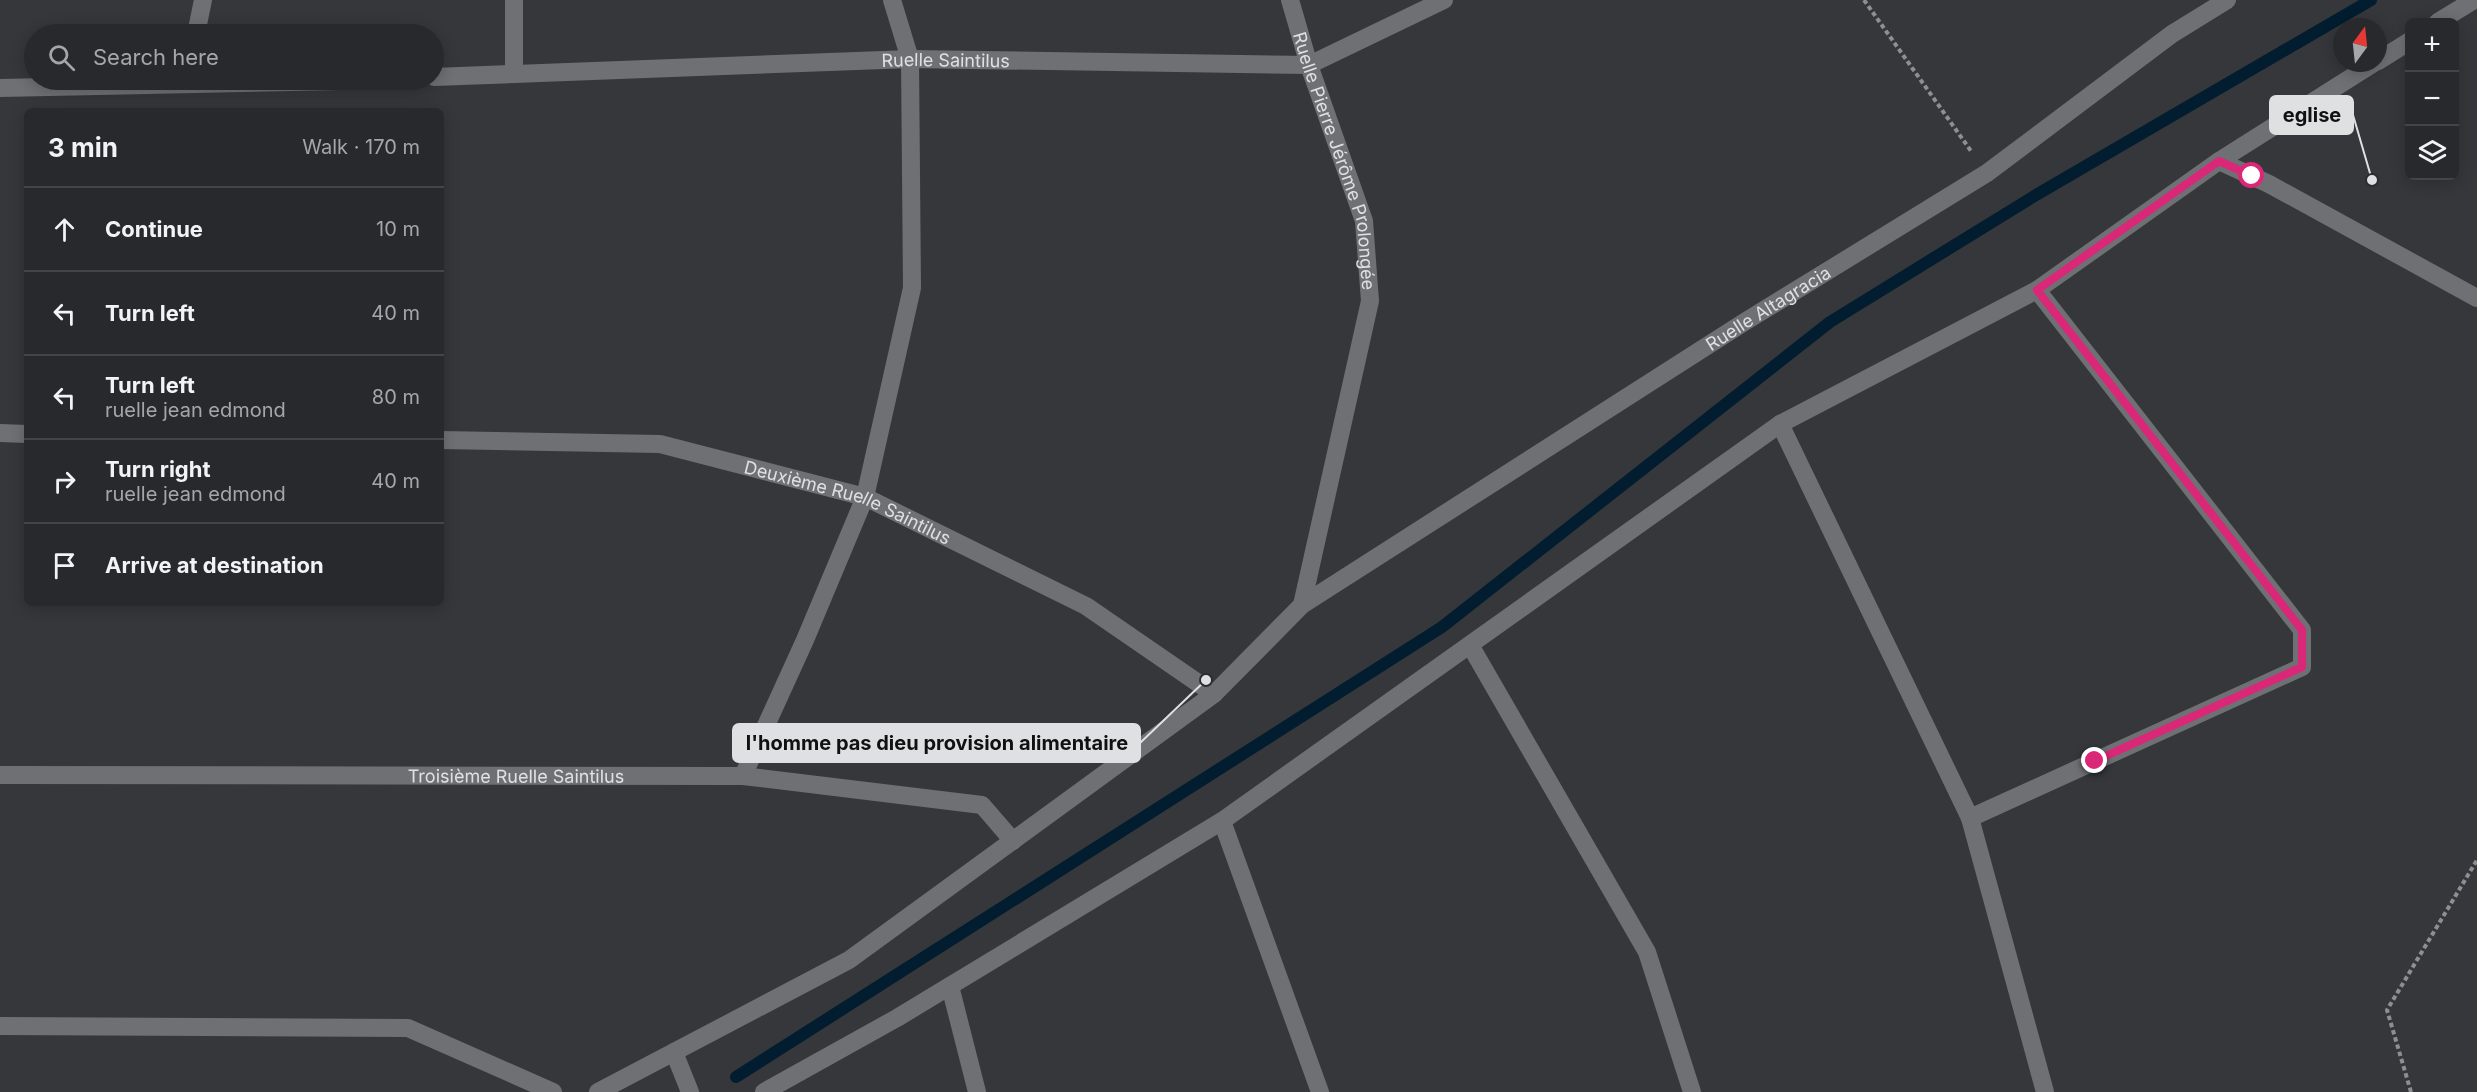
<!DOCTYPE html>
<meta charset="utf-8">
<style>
:root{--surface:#28292c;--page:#303134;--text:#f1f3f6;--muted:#a5a6a9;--line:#444548}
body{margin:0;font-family:Inter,sans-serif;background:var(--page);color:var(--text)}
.controls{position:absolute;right:18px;top:18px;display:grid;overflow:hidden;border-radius:9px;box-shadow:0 3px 15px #0003}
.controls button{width:54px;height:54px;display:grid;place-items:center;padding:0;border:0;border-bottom:2px solid var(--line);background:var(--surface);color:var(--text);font:30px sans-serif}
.compass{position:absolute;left:2333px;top:18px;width:54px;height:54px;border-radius:50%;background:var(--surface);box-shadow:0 3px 15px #0003;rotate:15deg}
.stop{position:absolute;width:18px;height:18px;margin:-14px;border:4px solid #db2777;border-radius:50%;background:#fff}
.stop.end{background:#db2777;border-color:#fff;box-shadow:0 2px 6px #0008}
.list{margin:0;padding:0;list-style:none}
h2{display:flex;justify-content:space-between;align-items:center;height:78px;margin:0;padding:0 24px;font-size:26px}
h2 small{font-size:20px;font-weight:400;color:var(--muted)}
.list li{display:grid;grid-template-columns:39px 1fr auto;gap:18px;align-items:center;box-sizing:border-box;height:84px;padding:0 24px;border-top:2px solid var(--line)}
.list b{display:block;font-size:22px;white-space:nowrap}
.list p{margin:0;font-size:20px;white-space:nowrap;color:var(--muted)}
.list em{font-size:20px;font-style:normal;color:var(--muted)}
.icon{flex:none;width:33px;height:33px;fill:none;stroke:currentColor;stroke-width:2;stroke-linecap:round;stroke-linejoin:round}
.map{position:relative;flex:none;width:2477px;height:1092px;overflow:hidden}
.search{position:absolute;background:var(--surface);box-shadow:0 3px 15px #0003;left:24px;top:24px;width:420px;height:66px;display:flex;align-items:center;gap:15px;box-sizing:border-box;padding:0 21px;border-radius:33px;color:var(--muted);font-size:22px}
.panel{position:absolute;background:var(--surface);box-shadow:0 3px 15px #0003;left:24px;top:108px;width:420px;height:498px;border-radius:9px}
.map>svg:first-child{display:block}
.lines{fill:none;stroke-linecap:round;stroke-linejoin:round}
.stream{stroke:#011d2f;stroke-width:12}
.path{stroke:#8e8f92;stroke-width:4;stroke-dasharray:4.5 3;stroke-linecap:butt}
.service{stroke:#6f7074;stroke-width:18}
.minor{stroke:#6f7074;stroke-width:18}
.route{stroke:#db2777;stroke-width:8}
.labels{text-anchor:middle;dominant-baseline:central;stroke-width:4.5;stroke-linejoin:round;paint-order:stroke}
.street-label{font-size:18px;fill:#dfe0e2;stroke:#2c2d30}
.leader{fill:none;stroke:#dfe0e2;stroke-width:2}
.callout-dot{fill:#dfe0e2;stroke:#2c2d30;stroke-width:2}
.callout{fill:#dfe0e2;stroke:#dfe0e2;stroke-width:2}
.callout-label{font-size:20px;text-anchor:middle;font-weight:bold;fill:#111}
</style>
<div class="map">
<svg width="2477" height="1092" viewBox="0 0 2477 1092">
<rect width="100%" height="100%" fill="#36373a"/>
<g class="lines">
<path class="stream" d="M736,1077L1442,627L1830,322L2036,195L2371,0"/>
<path class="path" d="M1864,0L1971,151
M2411,1092L2387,1010L2477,860"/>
<g class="service">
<path id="s1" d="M0,775L743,776L982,805L1013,841"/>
<path d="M743,776L805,640L865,497L912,288L910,59"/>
<path d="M1970,818L2302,667V630L2037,290L2219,161L2269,184L2477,298"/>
</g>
<g class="minor">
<path d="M514,0V73"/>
<path d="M892,0L910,59"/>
<path id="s2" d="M1290,0L1309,65L1364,221L1370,301L1302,605"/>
<path d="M2438,22L2474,0"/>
<path d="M196,34L203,0"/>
<path d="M2378,61L2410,41"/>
<path id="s3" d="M434,77L910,59L1309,65L1444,0"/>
<path d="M0,88L391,80"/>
<path d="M2219,161L2374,63"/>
<path d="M1780,424L1970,818L2045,1092"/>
<path d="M0,433L27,434"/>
<path id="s4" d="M441,440L660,444L865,497L1086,606L1214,694"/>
<path d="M1470,645L1647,952L1692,1092"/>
<path d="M1222,821L1320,1092"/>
<path d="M950,986L977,1092"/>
<path d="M0,1026L408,1028L553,1092"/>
<path d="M674,1052L690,1092"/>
<path id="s5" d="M598,1092L849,960L1214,694L1302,605L1746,321L1987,173L2172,34L2227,0"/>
<path d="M764,1092L897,1018L1222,821L1780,424L2037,290"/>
</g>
</g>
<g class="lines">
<path class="route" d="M2095,761L2302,667V630L2037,290L2219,161L2252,176"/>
</g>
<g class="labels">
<g class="street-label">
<text stroke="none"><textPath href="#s3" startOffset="512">Ruelle Saintilus</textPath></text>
<text stroke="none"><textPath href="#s2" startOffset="168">Ruelle Pierre Jérôme Prolongée</textPath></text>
<text stroke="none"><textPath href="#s5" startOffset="1413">Ruelle Altagracia</textPath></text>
<text stroke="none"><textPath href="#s4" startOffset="416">Deuxième Ruelle Saintilus</textPath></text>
<text stroke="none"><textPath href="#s1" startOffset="516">Troisième Ruelle Saintilus</textPath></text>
</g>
</g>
<path class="leader" d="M2372 180L2353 115M1206 680L1140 743"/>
<g class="callout-dot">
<circle cx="2372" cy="180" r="6"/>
<circle cx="1206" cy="680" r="6"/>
</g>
<g class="callout">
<rect x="2270" y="96" width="83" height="38" rx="6"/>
<rect x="733" y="724" width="407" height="38" rx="6"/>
</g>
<g class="callout-label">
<text x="2312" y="122">eglise</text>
<text x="937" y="750">l'homme pas dieu provision alimentaire</text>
</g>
</svg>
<div class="controls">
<button>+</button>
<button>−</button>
<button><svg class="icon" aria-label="layers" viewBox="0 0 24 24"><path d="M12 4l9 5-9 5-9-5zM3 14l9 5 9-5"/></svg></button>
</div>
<svg class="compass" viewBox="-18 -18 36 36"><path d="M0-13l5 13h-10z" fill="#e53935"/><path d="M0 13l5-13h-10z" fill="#a5a6a9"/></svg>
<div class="stop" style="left:2252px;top:176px"></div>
<div class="stop end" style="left:2095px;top:761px"></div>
<div class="search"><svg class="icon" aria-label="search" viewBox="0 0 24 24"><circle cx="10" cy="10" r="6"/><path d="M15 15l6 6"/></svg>Search here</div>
<section class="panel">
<h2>3 min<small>Walk · 170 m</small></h2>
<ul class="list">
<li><svg class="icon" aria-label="ahead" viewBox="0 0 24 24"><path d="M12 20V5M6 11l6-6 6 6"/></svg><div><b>Continue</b></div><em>10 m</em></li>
<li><svg class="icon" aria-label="left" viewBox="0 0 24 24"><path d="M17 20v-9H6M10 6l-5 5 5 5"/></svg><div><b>Turn left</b></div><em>40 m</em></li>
<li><svg class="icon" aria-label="left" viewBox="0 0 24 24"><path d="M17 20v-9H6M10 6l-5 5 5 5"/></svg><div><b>Turn left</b><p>ruelle jean edmond</p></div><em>80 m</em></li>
<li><svg class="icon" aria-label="right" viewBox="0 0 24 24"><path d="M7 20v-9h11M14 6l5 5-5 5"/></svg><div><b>Turn right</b><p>ruelle jean edmond</p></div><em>40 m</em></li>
<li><svg class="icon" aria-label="arrive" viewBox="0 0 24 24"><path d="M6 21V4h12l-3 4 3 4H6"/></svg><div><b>Arrive at destination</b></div></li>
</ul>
</section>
</div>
